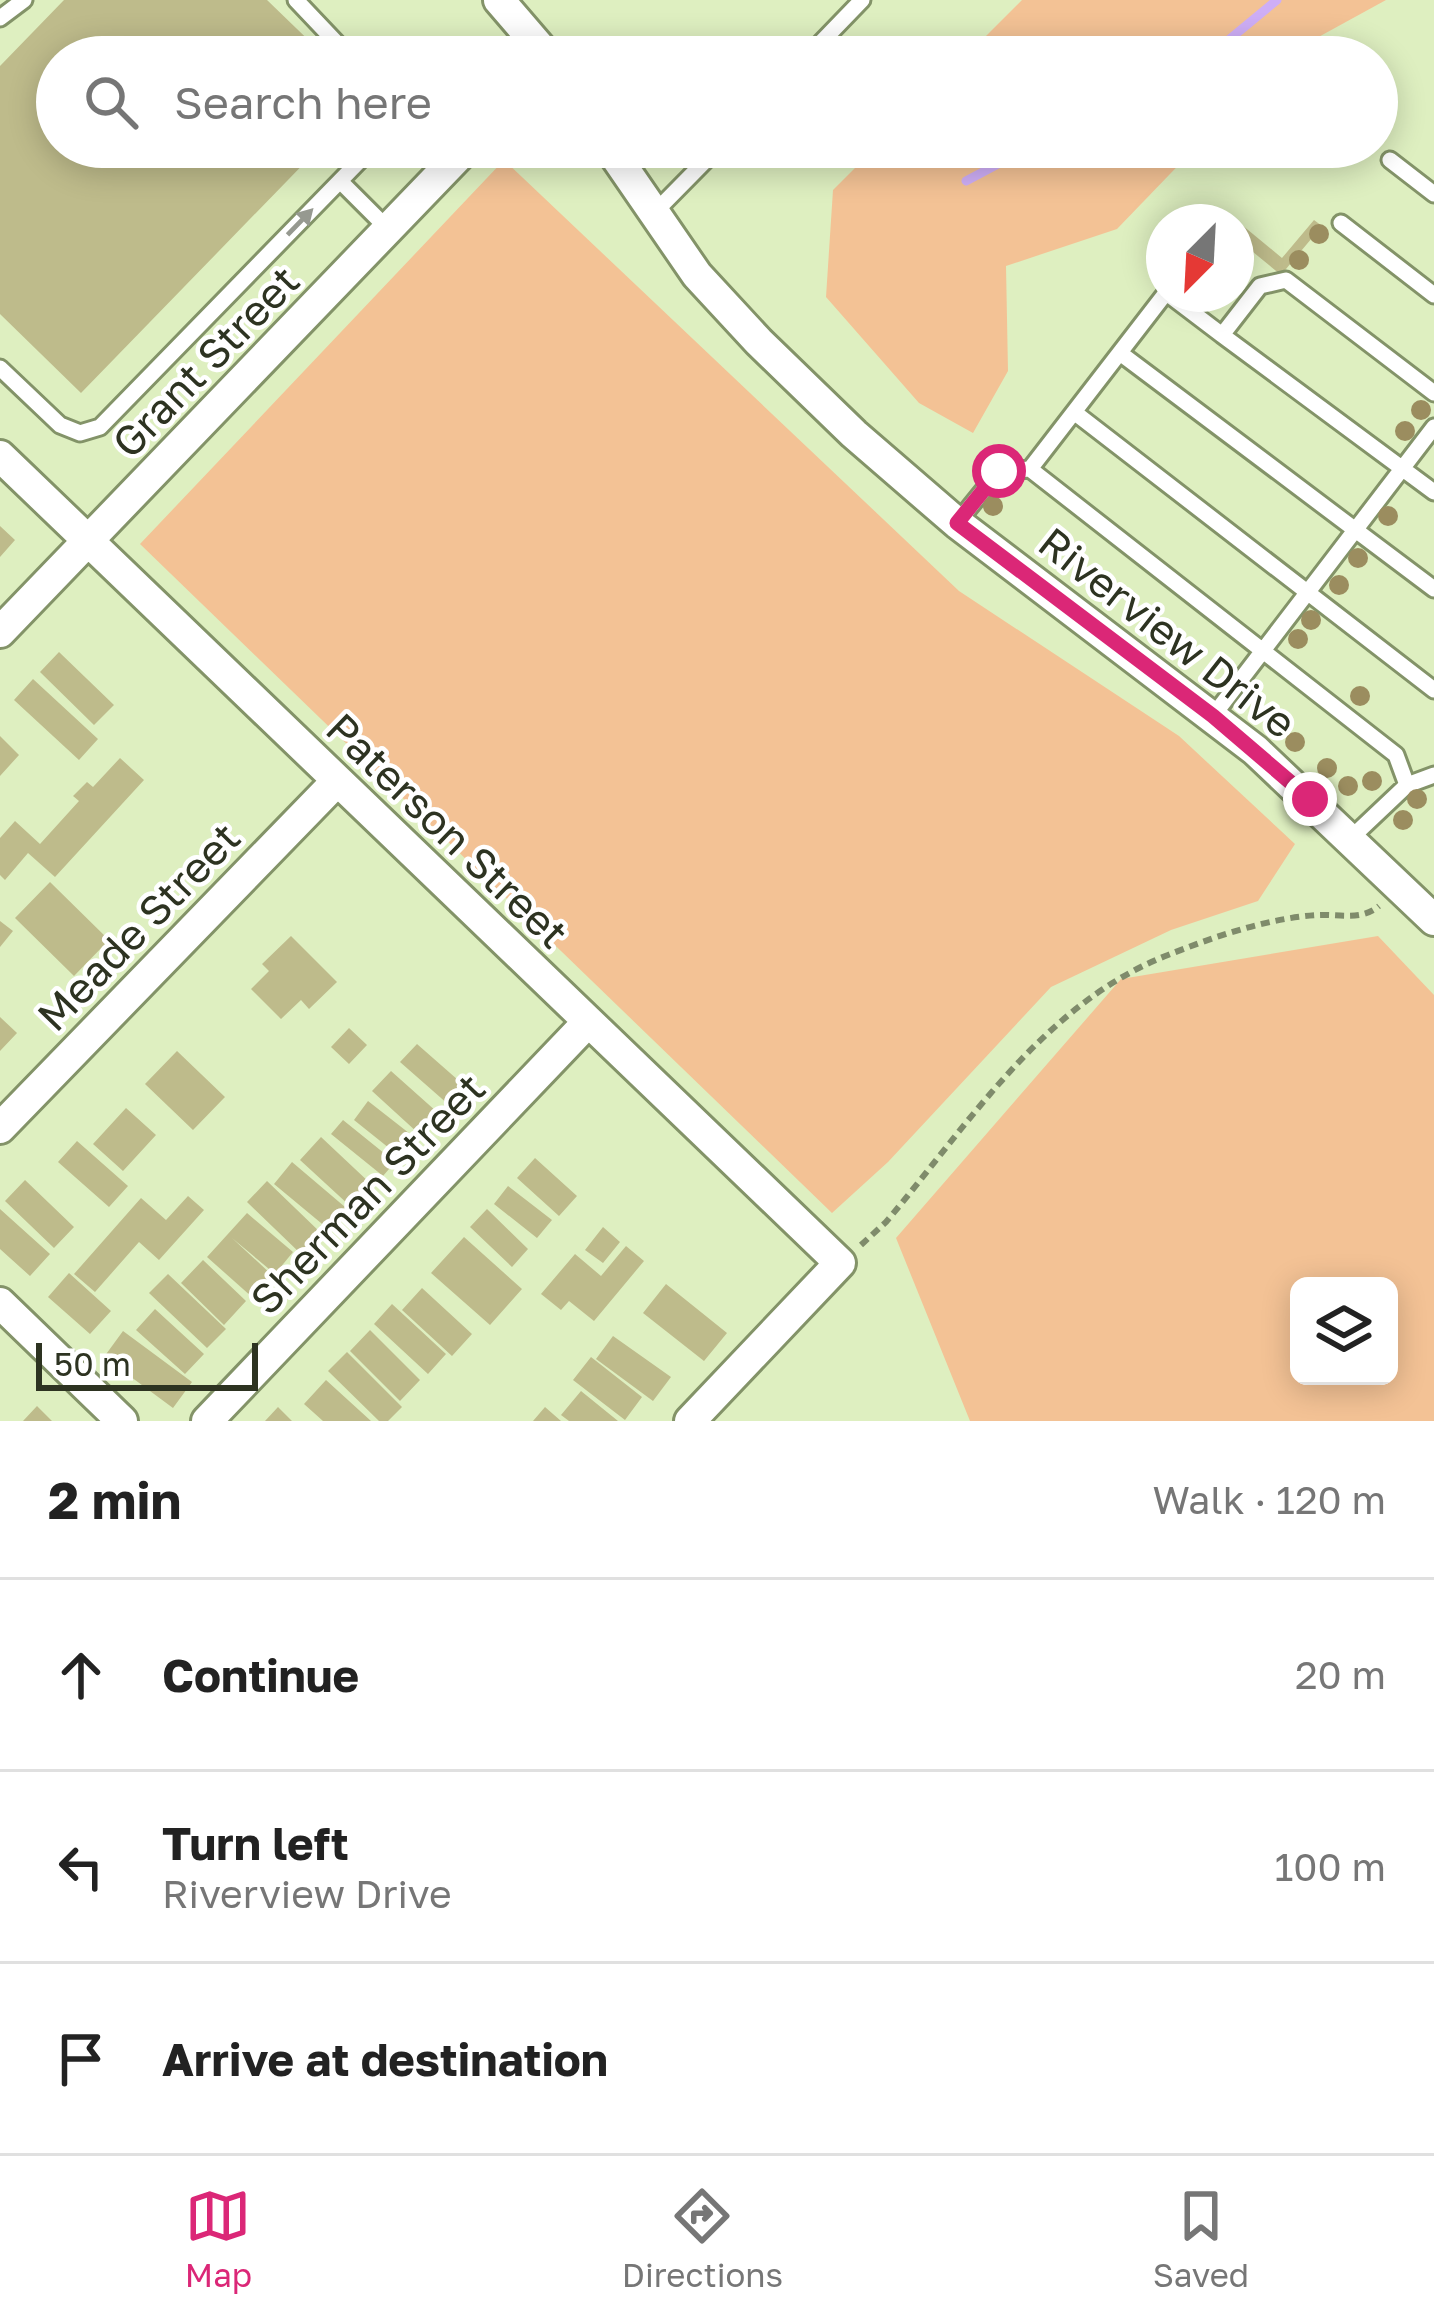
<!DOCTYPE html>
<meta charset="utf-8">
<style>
:root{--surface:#fff;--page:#f2f2f2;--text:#222;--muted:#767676;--line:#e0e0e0;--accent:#db2777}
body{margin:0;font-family:"Golos Text",sans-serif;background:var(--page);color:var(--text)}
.controls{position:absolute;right:36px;bottom:36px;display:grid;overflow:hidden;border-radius:18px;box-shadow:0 6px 30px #0003}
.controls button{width:108px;height:108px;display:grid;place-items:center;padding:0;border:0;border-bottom:3px solid var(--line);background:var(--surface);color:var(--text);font:60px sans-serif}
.compass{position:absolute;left:1146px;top:204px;width:108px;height:108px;border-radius:50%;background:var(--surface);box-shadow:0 6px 30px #0003;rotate:204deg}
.scale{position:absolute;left:36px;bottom:30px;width:222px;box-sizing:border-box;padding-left:12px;border:6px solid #2d3321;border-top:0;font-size:33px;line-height:42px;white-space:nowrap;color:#2d3321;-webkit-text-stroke:9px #fff;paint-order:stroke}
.stop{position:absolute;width:36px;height:36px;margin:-27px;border:9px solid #db2777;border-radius:50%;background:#fff}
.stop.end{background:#db2777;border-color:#fff;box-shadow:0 3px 12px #0008}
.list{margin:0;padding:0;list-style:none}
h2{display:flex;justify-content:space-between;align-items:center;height:156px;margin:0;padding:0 48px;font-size:51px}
h2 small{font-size:39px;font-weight:400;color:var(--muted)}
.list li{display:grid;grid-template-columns:78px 1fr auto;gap:36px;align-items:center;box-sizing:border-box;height:192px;padding:0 48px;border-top:3px solid var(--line)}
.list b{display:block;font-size:45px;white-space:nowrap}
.list p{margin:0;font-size:39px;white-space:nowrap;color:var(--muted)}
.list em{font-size:39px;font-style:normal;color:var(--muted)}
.icon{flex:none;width:66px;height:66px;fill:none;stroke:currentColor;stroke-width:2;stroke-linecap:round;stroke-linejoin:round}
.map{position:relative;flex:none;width:1434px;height:1421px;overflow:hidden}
.search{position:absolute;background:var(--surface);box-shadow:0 6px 30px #0003;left:36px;right:36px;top:36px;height:132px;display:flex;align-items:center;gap:30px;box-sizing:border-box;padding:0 42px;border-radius:66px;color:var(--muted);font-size:45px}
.sheet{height:732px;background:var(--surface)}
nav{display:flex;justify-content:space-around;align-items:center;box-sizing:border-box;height:168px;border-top:3px solid var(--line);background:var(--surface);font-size:33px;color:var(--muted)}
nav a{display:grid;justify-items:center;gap:6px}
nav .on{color:var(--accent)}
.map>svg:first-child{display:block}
.green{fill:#f3c295;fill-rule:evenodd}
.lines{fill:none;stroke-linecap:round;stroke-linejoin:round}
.stream{stroke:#ceaef6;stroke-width:9}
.building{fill:#bebb8b}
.lane-casing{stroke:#839368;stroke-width:21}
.street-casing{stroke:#839368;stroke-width:36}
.path{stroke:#7f8b6b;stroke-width:6;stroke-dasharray:9 6;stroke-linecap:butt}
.lane{stroke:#fff;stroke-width:15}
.street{stroke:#fff;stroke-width:30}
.tree{fill:#9b8d5f}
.oneway{fill:#969990}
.route{stroke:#db2777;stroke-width:15}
.labels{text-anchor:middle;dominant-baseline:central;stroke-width:9;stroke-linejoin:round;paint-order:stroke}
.street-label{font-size:42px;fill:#2d3321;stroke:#fff}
</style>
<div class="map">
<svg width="1434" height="1421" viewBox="0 0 1434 1421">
<rect width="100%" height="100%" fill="#deefc0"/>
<path class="green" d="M1022,0H1386L1282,57H965Z
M876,147H1196L1117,229L1006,266L1008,371L973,433L919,403L826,297L833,190Z
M504,160L959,591L1179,736L1295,844L1258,901L1171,930L1051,987L888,1162L832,1213L140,544Z
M1378,936L1434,995V1421H970L896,1238L1121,979ZM1299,1286H1389V1376H1299Z"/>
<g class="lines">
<path class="stream" d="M1208,57L1277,0
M966,181L1013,156L1048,154L1055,147"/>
</g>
<path class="building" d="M64,0H267L326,57H57V147H320L81,393L0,314V66Z
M1314,220L1322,226L1281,275L1236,238L1242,225L1282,258Z
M0,526L15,540L0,557Z
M59,652L114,705L94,725L40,672Z
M33,679L98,739L79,760L14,700Z
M0,736L19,755L0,776Z
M120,758L144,780L55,877L28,853L5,880L0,875V838L15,821L40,844L79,801L73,796L87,782L93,787Z
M50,882L109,940L74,976L15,918Z
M0,921L13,931L0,947Z
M291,936L337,982L309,1009L301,1000L281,1019L251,989L269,971L262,964Z
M0,1017L17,1033L0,1051Z
M349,1028L367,1045L349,1064L331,1047Z
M417,1044L466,1087L449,1105L400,1062Z
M177,1051L225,1097L193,1130L145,1084Z
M391,1071L437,1112L418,1133L372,1091Z
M368,1101L414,1137L399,1156L354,1120Z
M126,1108L156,1135L123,1171L93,1144Z
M343,1120L395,1162L383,1176L331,1134Z
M321,1137L371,1184L350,1206L300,1160Z
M77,1141L128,1186L109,1207L58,1162Z
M535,1158L577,1196L559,1216L517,1178Z
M292,1162L345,1207L327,1228L274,1184Z
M25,1180L74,1227L54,1248L5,1201Z
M267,1181L322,1234L302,1255L247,1202Z
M508,1186L552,1220L537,1238L494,1204Z
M188,1196L204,1210L159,1260L139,1242L95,1292L74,1274L141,1198L166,1220Z
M0,1209L50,1254L30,1276L0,1249Z
M487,1209L528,1249L512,1267L470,1227Z
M247,1213L293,1252L275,1274L232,1238L272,1275L252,1297L207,1257Z
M603,1227L620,1242L603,1263L585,1250Z
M464,1237L522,1289L490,1325L431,1273Z
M626,1246L644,1261L594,1321L569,1301L561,1310L541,1294L575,1254L601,1276Z
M203,1260L246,1301L224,1325L181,1283Z
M69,1273L111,1311L90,1334L48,1297Z
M168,1274L226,1329L207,1348L149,1293Z
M666,1284L727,1333L704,1361L643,1313Z
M422,1288L472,1334L452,1356L402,1310Z
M392,1304L446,1354L428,1374L374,1324Z
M155,1309L204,1354L185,1374L136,1330Z
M370,1330L420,1380L400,1401L350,1351Z
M123,1331L192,1382L173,1408L104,1357Z
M613,1336L671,1377L653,1401L596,1359Z
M347,1352L402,1407L388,1421H379L328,1371Z
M591,1357L642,1397L625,1420L573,1380Z
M326,1380L371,1421H323L304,1404Z
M581,1391L618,1421H569L561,1415Z
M37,1406L52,1421H23Z
M278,1407L292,1421H265Z
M545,1407L561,1421H533Z"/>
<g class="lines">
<defs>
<path id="lane" d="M296,0L350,57
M0,18L24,0
M807,57L862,0
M1390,160L1434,194
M340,181L389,230
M653,214L719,147
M1341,223L1434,295
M1168,294L1222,335L1260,286L1286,280L1434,393
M1222,335L1434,492
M1120,353L1434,589
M0,368L60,425L80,433L100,427L373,147
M1074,412L1434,690
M1030,469L1396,755L1407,785
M957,523L999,471L1030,469L1165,294
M1213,716L1434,427
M1351,838L1407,785L1434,775"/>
<path id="street" d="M499,0L548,57
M609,147L697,275L759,342L854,434L957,523L1255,750L1434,920
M0,456L840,1263L690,1421
M0,632L467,147
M0,1128L336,782
M0,1303L122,1421
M207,1421L588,1022"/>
</defs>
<use href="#lane" class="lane-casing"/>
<use href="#street" class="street-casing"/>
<path class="path" d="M861,1245L886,1222C968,1125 1044,1003 1168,955C1213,937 1268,918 1318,915C1339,914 1361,921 1379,906"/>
<use href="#lane" class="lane"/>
<use href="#street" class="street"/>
</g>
<g class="tree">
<circle cx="1319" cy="234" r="10"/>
<circle cx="1299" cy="260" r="10"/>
<circle cx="1421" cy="410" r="10"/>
<circle cx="1405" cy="431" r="10"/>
<circle cx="993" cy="506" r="10"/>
<circle cx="1388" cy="516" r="10"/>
<circle cx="1358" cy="558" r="10"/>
<circle cx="1339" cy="585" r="10"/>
<circle cx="1311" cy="620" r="10"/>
<circle cx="1298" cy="639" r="10"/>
<circle cx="1360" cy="696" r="10"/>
<circle cx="1295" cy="742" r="10"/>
<circle cx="1327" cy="768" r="10"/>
<circle cx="1372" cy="781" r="10"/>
<circle cx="1348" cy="786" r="10"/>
<circle cx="1417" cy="799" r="10"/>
<circle cx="1403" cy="820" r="10"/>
</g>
<defs><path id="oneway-solid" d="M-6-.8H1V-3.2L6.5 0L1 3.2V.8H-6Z" transform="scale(3)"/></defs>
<use class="oneway" href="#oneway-solid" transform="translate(300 222) rotate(-46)"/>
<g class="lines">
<path class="route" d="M999,471L957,523L1213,716L1310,799"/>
</g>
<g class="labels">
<g class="street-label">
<text transform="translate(205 361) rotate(-46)">Grant Street</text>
<text transform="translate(1168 632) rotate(38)">Riverview Drive</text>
<text transform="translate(448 830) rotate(44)">Paterson Street</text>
<text transform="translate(138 926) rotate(-46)">Meade Street</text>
<text transform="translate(367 1193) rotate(-46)">Sherman Street</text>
</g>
</g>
</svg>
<div class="controls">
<button><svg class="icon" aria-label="layers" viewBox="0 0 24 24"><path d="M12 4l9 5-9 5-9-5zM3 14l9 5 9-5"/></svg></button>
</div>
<svg class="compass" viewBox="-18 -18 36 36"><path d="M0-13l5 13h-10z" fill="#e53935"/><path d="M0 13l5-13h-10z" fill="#767676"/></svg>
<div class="scale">50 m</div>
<div class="stop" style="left:999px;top:471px"></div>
<div class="stop end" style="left:1310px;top:799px"></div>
<div class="search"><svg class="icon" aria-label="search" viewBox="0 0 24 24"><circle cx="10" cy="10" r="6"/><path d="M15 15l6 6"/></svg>Search here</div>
</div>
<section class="sheet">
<h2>2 min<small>Walk · 120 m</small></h2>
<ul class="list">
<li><svg class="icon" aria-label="ahead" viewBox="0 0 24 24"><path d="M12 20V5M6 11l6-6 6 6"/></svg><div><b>Continue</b></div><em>20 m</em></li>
<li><svg class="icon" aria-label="left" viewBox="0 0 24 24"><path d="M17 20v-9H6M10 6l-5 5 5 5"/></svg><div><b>Turn left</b><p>Riverview Drive</p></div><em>100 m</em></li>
<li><svg class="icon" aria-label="arrive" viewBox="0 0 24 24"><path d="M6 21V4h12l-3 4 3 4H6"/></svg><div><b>Arrive at destination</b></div></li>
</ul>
</section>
<nav>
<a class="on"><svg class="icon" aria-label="map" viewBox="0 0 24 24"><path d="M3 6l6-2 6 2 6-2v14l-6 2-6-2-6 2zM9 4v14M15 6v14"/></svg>Map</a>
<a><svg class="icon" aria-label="directions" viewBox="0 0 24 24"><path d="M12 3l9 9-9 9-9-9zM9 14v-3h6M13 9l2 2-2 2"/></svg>Directions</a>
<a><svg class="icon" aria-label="saved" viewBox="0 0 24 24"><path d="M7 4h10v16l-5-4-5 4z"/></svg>Saved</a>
</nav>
